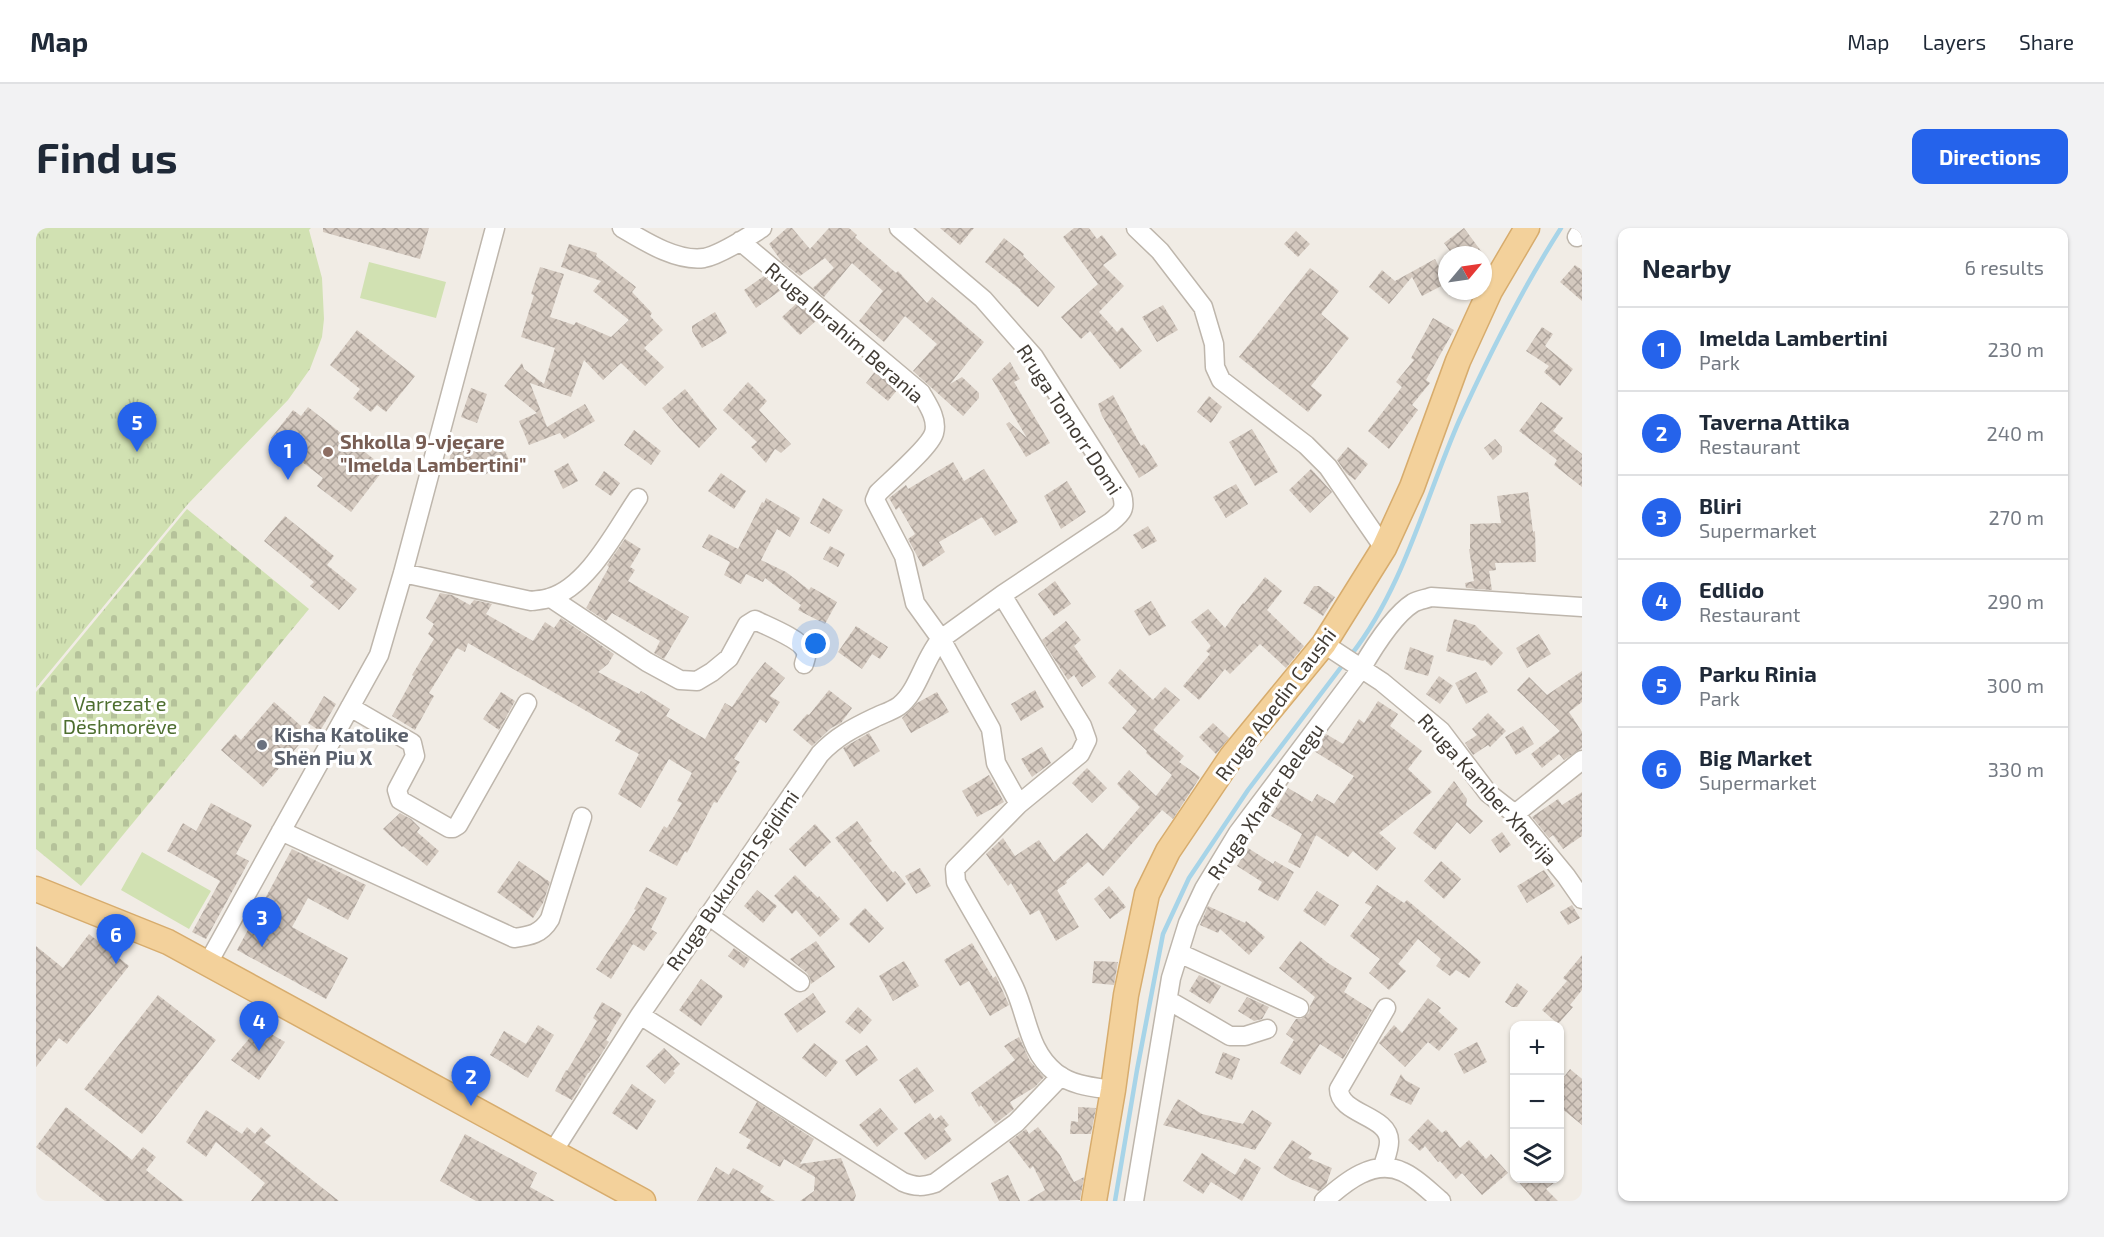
<!DOCTYPE html>
<meta charset="utf-8">
<style>
:root{--surface:#fff;--page:#f2f2f3;--text:#1f2937;--muted:#747a83;--line:#e0e1e3;--accent:#2563eb}
body{margin:0;font-family:"Exo 2",sans-serif;background:var(--page);color:var(--text)}
.controls{position:absolute;right:18px;bottom:18px;display:grid;overflow:hidden;border-radius:12px;box-shadow:0 2px 4px #0004}
.controls button{width:54px;height:54px;display:grid;place-items:center;padding:0;border:0;border-bottom:2px solid var(--line);background:var(--surface);color:var(--text);font:30px sans-serif}
.compass{position:absolute;left:1402px;top:18px;width:54px;height:54px;border-radius:50%;background:var(--surface);box-shadow:0 2px 4px #0004;rotate:61deg}
.you{position:absolute;left:780px;top:416px;width:21px;height:21px;margin:-15px;border:4px solid #fff;border-radius:50%;background:#1a73e8;box-shadow:0 0 0 9px #1a73e833}
.badge{display:grid;place-items:center;width:39px;height:39px;border-radius:50%;background:var(--accent);color:#fff;font-size:20px;font-weight:700}
.pin{position:absolute;translate:-50% -50px;filter:drop-shadow(0 2px 3px #0008)}
.pin::after{content:'';position:absolute;top:32px;width:21px;height:18px;background:inherit;clip-path:polygon(0 0,100% 0,50% 100%)}
.list{margin:0;padding:0;list-style:none}
h2{display:flex;justify-content:space-between;align-items:center;height:78px;margin:0;padding:0 24px;font-size:26px}
h2 small{font-size:20px;font-weight:400;color:var(--muted)}
.list li{display:grid;grid-template-columns:39px 1fr auto;gap:18px;align-items:center;box-sizing:border-box;height:84px;padding:0 24px;border-top:2px solid var(--line)}
.list b{display:block;font-size:22px;white-space:nowrap}
.list p{margin:0;font-size:20px;white-space:nowrap;color:var(--muted)}
.list em{font-size:20px;font-style:normal;color:var(--muted)}
.icon{flex:none;width:33px;height:33px;fill:none;stroke:currentColor;stroke-width:2;stroke-linecap:round;stroke-linejoin:round}
.map{position:relative;flex:none;width:1546px;height:973px;overflow:hidden;border-radius:12px}
header{display:flex;align-items:center;gap:36px;box-sizing:border-box;height:84px;padding:0 30px;background:var(--surface);border-bottom:2px solid var(--line)}
header strong{font-size:28px}
nav{display:flex;gap:33px;margin-inline-start:auto;font-size:21px}
.intro{display:flex;align-items:center;justify-content:space-between;box-sizing:border-box;height:144px;padding:0 36px}
h1{margin:0;font-size:42px}
.button{padding:15px 27px;border-radius:12px;background:var(--accent);color:#fff;font-size:21px;font-weight:700}
main{display:flex;gap:36px;padding:0 36px}
aside{flex:1;background:var(--surface);border-radius:12px;box-shadow:0 2px 4px #0004}
.map>svg:first-child{display:block}
.grass{fill:url(#grass-tufts)}
.cemetery{fill:url(#cemetery-stones)}
.pitch{fill:#d1e1b2}
.lines{fill:none;stroke-linecap:round;stroke-linejoin:round}
.stream{stroke:#a7d4e8;stroke-width:4.5}
.building{fill:url(#building-cross-hatch)}
.minor-casing{stroke:#beb6ac;stroke-width:21}
.major-casing{stroke:#d7ac6d;stroke-width:27}
.minor{stroke:#fff;stroke-width:18}
.major{stroke:#f3d19b;stroke-width:24}
.education-dot{fill:#8d6e63;stroke:#fff;stroke-width:2}
.worship-dot{fill:#6b7280;stroke:#fff;stroke-width:2}
.labels{text-anchor:middle;dominant-baseline:central;stroke-width:6;stroke-linejoin:round;paint-order:stroke}
.street-label{font-size:20px;fill:#423c35;stroke:#fff}
.education-label{font-size:20px;font-weight:bold;fill:#785e54;stroke:#fff;text-anchor:start}
.park-label{font-size:20px;fill:#4d6e2f;stroke:#fff}
.worship-label{font-size:20px;font-weight:bold;fill:#5b616d;stroke:#fff;text-anchor:start}
</style>
<header>
<strong>Map</strong>
<nav><a>Map</a><a>Layers</a><a>Share</a></nav>
</header>
<div class="intro"><h1>Find us</h1><a class="button">Directions</a></div>
<main>
<div class="map">
<svg width="1546" height="973" viewBox="0 0 1546 973">
<defs>
<pattern id="grass-tufts" width="24" height="20" patternUnits="userSpaceOnUse" patternTransform="scale(1.5)"><rect width="24" height="20" fill="#d1e1b2"/><path d="M3 7l-1-3M5 7V3M7 7l1-3M15 17l-1-3M17 17v-4M19 17l1-3" fill="none" stroke="#b5c29a"/></pattern>
<pattern id="cemetery-stones" width="16" height="16" patternUnits="userSpaceOnUse" patternTransform="scale(1.5)"><rect width="16" height="16" fill="#d1e1b2"/><path d="M2 7V4a2 2 0 0 1 4 0v3zM10 15v-3a2 2 0 0 1 4 0v3z" fill="#b5c29a"/></pattern>
<pattern id="building-cross-hatch" width="8" height="8" patternUnits="userSpaceOnUse" patternTransform="scale(1.5)"><rect width="8" height="8" fill="#d4c9bf"/><path d="M0 0l8 8M0 8l8-8" fill="none" stroke="#aea49c"/></pattern>
</defs>
<rect width="100%" height="100%" fill="#f1ece5"/>
<path class="grass" d="M0,0H275L273,2L286,50L288,91L286,109L274,141L252,172L152,276L0,460Z"/>
<path class="cemetery" d="M151,281L273,381L45,658L0,621V464Z"/>
<path class="pitch" d="M333,34L410,54L400,90L324,70Z
M106,624L175,663L153,701L85,662Z"/>
<g class="lines">
<path class="stream" d="M1315,427C1368,359 1389,271 1423,193C1453,127 1486,61 1525,0
M1079,973L1101,842L1127,706L1153,650L1212,562L1309,434"/>
</g>
<path class="building" d="M287,0H393L384,31L287,4Z
M751,0H756L774,21L793,0H813L821,7L819,9L860,45L862,43L891,75L896,69L948,114L914,156L926,149L943,165V170L927,188L877,143L901,116L869,88L848,114L823,93L847,63L816,35L788,69L777,60L798,40L789,30L764,48L746,34L733,16Z
M904,0H938L924,17Z
M1038,0H1053L1061,11L1066,7L1081,27L1067,37L1088,58L1063,84L1081,104L1086,99L1106,123L1084,141L1054,103L1045,111L1025,89L1062,56L1027,9Z
M1428,0L1448,27H1417L1408,15Z
M1260,3L1274,16L1262,29L1248,16Z
M968,10L988,26L987,28L1019,59L1002,79L984,63L985,62L949,34Z
M533,16L561,25L560,28L600,59L596,64L616,85L614,88L627,102L608,120L628,139L609,158L585,135L567,152L548,132L535,169L494,155L511,199L549,176L559,193L528,211L524,205L493,217L483,193L501,185L468,158L486,135L488,141L508,156L519,120L485,109L498,67L495,66L504,39L528,46L514,89L538,97L540,94L575,109L593,92L557,63L565,53L525,39Z
M1399,31L1411,55L1386,68L1376,49L1353,76L1333,59L1346,42L1359,53Z
M1539,37L1546,42V73L1524,54Z
M1274,40L1303,63L1285,86L1313,110L1275,158L1286,167L1272,184L1203,129Z
M728,48L745,62L720,80L708,62Z
M761,75L781,92L764,107L746,89Z
M1127,77L1142,102L1121,114L1106,89Z
M679,84L691,105L666,120L656,103V98Z
M1397,90L1418,102L1390,152L1394,155L1376,177L1382,182L1353,221L1332,203L1366,159L1360,154L1378,132L1375,130Z
M1506,99L1517,106L1509,118L1537,141L1524,158L1508,144L1513,138L1490,123Z
M321,102L379,148L350,184L341,177L335,184L317,170L324,161L294,137Z
M974,134L984,151L978,154L1014,215L990,229L970,196L973,194L991,210L956,151Z
M840,142L862,161L852,173L830,155Z
M712,154L731,173L723,182L755,216L745,225L739,221L730,235L715,219L721,214L687,182Z
M435,160L451,166L441,195L425,189Z
M649,161L681,201L663,220L643,200L626,180Z
M1077,167L1105,218L1108,216L1122,238L1103,250L1066,188L1062,176Z
M1173,168L1186,179L1175,195L1161,184Z
M1505,174L1527,190L1517,203L1546,226V259L1518,237L1521,232L1483,203Z
M272,179L349,240L315,284L281,258L287,250L235,210L257,182L265,188Z
M1216,201L1242,244L1219,258L1193,214Z
M598,202L625,223L615,237L588,217Z
M462,209L474,234L448,247L407,238L413,234L416,219L431,223L430,225Z
M1459,211L1466,219V224L1457,232L1448,220Z
M1312,219L1332,236L1319,252L1310,245L1301,232Z
M917,234L928,253L948,241L982,294L959,308L946,289L903,314L909,324L887,339L872,311L879,306L863,279L860,282L853,270L870,257L872,261Z
M532,235L542,253L527,261L518,243Z
M1275,241L1296,264L1274,285L1253,262Z
M568,243L584,255L575,268L559,257Z
M685,245L710,263L698,281L672,263Z
M1031,253L1050,284L1025,301L1008,268Z
M1200,256L1212,276L1190,290L1177,269Z
M1492,264L1497,304L1499,303L1500,334L1459,335L1460,342L1453,343L1456,362L1430,360L1429,355L1438,353L1433,321H1434V296L1465,295L1461,268Z
M730,270L764,290L754,309L741,301L725,332L750,344L773,362L775,359L801,374L789,396L762,382L765,377L729,350L727,354L710,346L705,356L688,347L694,334L666,319L673,306L702,321L726,274L728,275Z
M787,270L807,282L793,306L774,295Z
M249,288L298,328L291,337L321,361L303,382L274,358L278,354L228,313Z
M1112,298L1121,313L1106,321L1097,307Z
M589,311L605,321L594,339L599,342L592,353L653,389L628,431L618,425L624,413L576,385L570,393L550,380L573,339L571,337Z
M794,318L809,326L802,339L787,331Z
M1229,349L1246,363L1231,382L1268,418L1250,440L1224,416L1194,446L1189,441L1163,472L1147,458L1174,426L1170,423L1175,418L1155,394L1172,381L1189,400L1207,375L1208,376Z
M1019,353L1035,376L1018,388L1002,366Z
M1278,358H1283L1299,369L1287,388L1267,375Z
M404,365L416,367L434,377L438,372L456,376L450,386L497,413L509,394L518,400L525,390L578,426L572,436L562,444L603,466L605,463L634,481L630,488L669,511L689,475L696,479L713,454L729,434L749,450L734,468L744,474L730,495L724,491L698,531L704,534L699,541L701,543L681,575L678,574L651,625L649,623L641,638L613,623L628,598L631,600L646,575L641,573L656,545L633,531L605,580L582,566L603,526L579,513L585,503L432,415L429,424L421,420L393,465L398,468L379,502L356,488L378,448L376,447L398,411L392,406L398,396L390,390Z
M1115,373L1130,398L1113,408L1098,383Z
M1418,391L1439,397L1467,425L1455,438L1449,432L1447,433L1410,423Z
M1030,393L1045,412L1038,418L1060,449L1046,459L1038,447L1032,452L1006,412Z
M820,398L852,419L844,431L836,426L826,441L802,424Z
M1503,406L1515,426L1491,440L1480,420Z
M1374,419L1398,428L1392,448L1368,441Z
M1084,441L1117,472L1129,459L1144,472L1117,502L1148,528L1143,534L1164,549L1137,591L1126,582L1067,648L1052,634L1030,653L1031,655L1021,662L1043,699L1020,713L1003,682L994,687L975,655L972,658L950,626L967,610L979,628L1003,612L1018,634L1051,605L1067,622L1104,579L1081,556L1093,542L1120,568L1136,547L1110,525L1111,523L1086,500L1101,483L1072,455Z
M1546,443V474L1533,484L1546,504V520L1528,532L1523,526L1506,540L1495,526L1524,503L1481,462L1493,449L1511,467Z
M1440,444L1452,464L1430,476L1419,455Z
M1403,448L1417,458L1404,476L1390,466Z
M793,462L816,480L805,495L795,500L776,518L757,502L771,486L773,487Z
M999,462L1008,479L985,493L975,476Z
M465,464L479,473L463,502L447,491Z
M901,464L913,484L875,505L866,490L881,475Z
M288,468L300,476L284,503L272,495Z
M1342,473L1362,486L1354,498L1386,523L1372,541L1396,564L1343,605L1360,620L1341,643L1317,623L1312,629L1280,607L1264,640L1252,634L1266,606L1235,588L1252,560L1276,574L1281,566L1298,576L1318,548L1278,523L1290,506L1307,516L1323,491L1328,495Z
M238,474L273,505L227,559L185,522L199,506L205,512Z
M1452,485L1470,503L1454,519L1452,517L1437,527L1429,515L1441,507L1436,501Z
M1177,495L1193,510L1180,526L1163,509Z
M1487,498L1498,516L1480,527L1469,509Z
M833,505L844,523L818,539L807,520Z
M1006,519L1015,535L996,549L985,531Z
M1051,540L1071,560L1056,575L1036,555Z
M953,547L968,574L941,589L926,563Z
M1418,553L1431,571L1430,577L1447,593L1434,606L1421,594L1399,622L1377,605Z
M1546,564V608L1527,621L1517,607L1513,610L1496,589L1522,571L1526,577Z
M175,575L216,597L200,626L213,633L170,711L156,704L184,653L131,623L147,595L160,603Z
M364,585L375,591L384,600L381,604L403,623L391,638L367,618L366,619L347,601Z
M821,593L836,613L833,615L857,645L859,643L870,656L851,674L799,610Z
M779,596L795,614L769,639L753,621Z
M1466,604L1475,617L1464,625L1455,612Z
M1212,620L1237,636L1239,633L1258,644L1242,673L1222,662L1226,654L1201,638Z
M256,621L330,657L312,692L272,670L256,699L312,730L290,771L201,722Z
M483,633L514,654L507,675L497,690L461,664Z
M1405,633L1425,651L1408,671L1388,653Z
M884,640L895,658L880,666L869,648Z
M1508,642L1519,658L1491,675L1481,658Z
M759,647L782,670L783,668L804,691L784,709L760,682L756,686L738,668Z
M1341,657L1368,675L1371,672L1445,734L1433,750L1420,742L1414,748L1400,738L1405,731L1382,711L1362,736L1370,743L1353,762L1333,745L1344,731L1314,708L1336,679L1329,675Z
M1073,658L1090,679L1074,691L1058,671Z
M610,659L631,670L615,701L621,705L608,723L597,716L575,751L560,741L600,682L598,681Z
M721,662L741,678L727,695L708,678Z
M1281,663L1303,677L1289,698L1267,683Z
M1536,677L1544,690L1532,697L1524,684Z
M1172,678L1209,695L1210,693L1229,709L1213,727L1184,701L1182,705L1164,697Z
M829,680L848,700L833,715L813,696Z
M53,706L93,738L31,816L23,810L0,839V718L27,740Z
M780,713L799,739L775,756L774,750L771,745L754,731Z
M1264,713L1292,735L1316,750L1308,764L1336,782L1307,831L1284,816L1264,847L1244,835L1258,812L1250,806L1260,791H1265L1273,785L1274,778L1279,769L1243,740Z
M936,715L957,750L960,748L973,777L954,788L933,753L924,758L908,732Z
M698,720L714,731L708,740L692,728Z
M1546,727V762L1534,777L1537,779L1522,796L1506,782L1531,753L1527,750Z
M868,733L883,758L857,773L843,748Z
M1058,733L1082,734L1078,757L1056,755Z
M1163,747L1185,758L1174,776L1153,763Z
M665,751L687,768L665,798L643,782Z
M1481,755L1492,763L1481,779H1476L1469,774Z
M777,765L790,784L761,805L748,786Z
M122,767L180,812L106,906L48,861Z
M1211,769L1233,779L1226,791L1218,793L1202,783Z
M1392,770L1405,780L1402,783L1422,801L1403,823L1392,814L1369,839L1343,815L1358,797L1366,805Z
M566,774L586,786L570,812L573,814L553,845H552L536,872L519,863L530,842L531,843L561,793L557,790Z
M822,779L836,792L824,806L809,794Z
M502,797L518,807L492,850L454,827L468,803L490,816Z
M223,799L249,814L223,852L195,832Z
M983,809L994,833L1008,849L999,859L974,874L978,881L959,896L945,877L943,879L935,865L979,832L968,818Z
M1441,814L1451,834L1428,846L1418,826Z
M778,815L802,834L790,849L766,830Z
M831,817L842,832L820,848L809,832Z
M628,820L644,836L637,843L639,845L629,856L610,838Z
M1187,824L1204,831L1196,852L1179,845Z
M881,839L898,863L879,876L863,852Z
M1534,841L1546,851V897L1524,879V854Z
M1365,846L1369,852L1384,860L1375,877L1354,867Z
M596,856L620,873L601,902L576,885Z
M1142,871L1166,886L1207,896L1216,882L1236,895L1219,922L1127,897Z
M721,874L778,911L764,936L805,930L818,962L820,967L818,973H764L778,963L779,949L748,931L744,939L710,920L715,912L703,905Z
M30,879L96,932L107,919L120,929L110,942L148,973H69L0,919Z
M1042,879L1060,880L1055,906H1034L1035,893L1042,894Z
M844,880L862,901L841,919L823,897Z
M170,882L206,906L211,899L219,906L225,899L235,908L228,914L303,973H215L229,955L180,914L170,929L150,914Z
M894,885L899,892L905,887L913,897L908,901L916,912L889,932L868,905Z
M1392,891L1406,905L1410,902L1424,920L1433,912L1450,931L1455,926L1472,945L1446,967L1426,945L1420,951L1404,933L1402,934L1389,918L1384,923L1372,912Z
M1002,899L1024,927L1038,954L1048,949L1044,972L991,973L1009,962L997,938L994,941L973,914L990,901L993,906Z
M429,906L501,945L494,959L519,973H440L404,953Z
M1256,912L1276,925L1272,930L1296,940L1290,957L1283,963L1254,951L1237,940Z
M1166,925L1199,947L1209,930L1225,940L1206,973L1175,954L1167,966L1147,953Z
M680,939L693,947L697,940L728,958L724,964L739,973H661Z
M972,947L984,973H963L955,955Z
M1480,951H1523L1510,961L1522,973H1499Z"/>
<g class="lines">
<defs>
<path id="minor" d="M586,0C608,13 641,34 668,30C684,27 712,9 726,0
M1100,0L1124,23L1167,79L1178,116L1179,139L1185,152L1270,217L1292,239L1348,320
M1541,9L1546,1
M704,13L885,165C892,177 902,191 898,205C894,219 854,253 842,265L839,272L868,328L879,375L905,411L955,501L960,535L983,576
M367,345L495,373C501,372 507,372 513,370C552,359 580,302 602,270
M966,367L1046,498L1051,512L1044,526L983,576L919,641L920,654C939,689 961,723 978,759C992,789 992,823 1020,845C1037,858 1057,859 1077,862
M515,370L611,434L644,452L661,453L676,444L693,430L711,397L719,392C731,398 764,411 769,422C772,427 769,431 768,436
M1288,416L1346,454L1405,503L1452,565L1479,586L1530,648L1546,671
M314,479L376,515L379,528L361,562L364,572L413,600H417L422,597L491,475
M1479,586L1546,532
M245,603L478,710C494,708 505,706 514,691L546,589
M672,687L764,754
M1143,725L1263,780
M172,735L343,427L367,345L459,0
M1132,772L1194,808H1209L1231,801
M604,787L867,954C879,959 887,959 899,955L980,895L1025,848
M516,925L604,787L784,526C800,509 817,500 838,490C846,486 856,483 863,478C882,464 888,430 905,411L966,367L1075,294C1086,285 1090,281 1086,267L998,129L947,71L863,0
M1347,938C1349,931 1353,922 1353,914C1354,887 1303,887 1303,861L1350,780
M1098,973L1135,750L1152,695L1168,661L1202,605L1325,441C1336,422 1358,387 1377,375C1382,372 1390,371 1395,369L1546,379
M1288,973C1309,954 1338,930 1367,944C1381,950 1394,964 1405,973"/>
<path id="major" d="M0,661L132,714L607,973
M1058,973L1077,862L1090,767L1111,666L1132,623L1196,528L1288,416L1348,320L1376,259L1422,133L1454,63L1491,0"/>
</defs>
<use href="#minor" class="minor-casing"/>
<use href="#major" class="major-casing"/>
<use href="#minor" class="minor"/>
<use href="#major" class="major"/>
</g>
<circle class="education-dot" cx="292" cy="224" r="6"/>
<circle class="worship-dot" cx="226" cy="517" r="6"/>
<g class="labels">
<g class="street-label">
<text transform="translate(809 104) rotate(41)">Rruga Ibrahim Berania</text>
<text transform="translate(1034 191) rotate(57)">Rruga Tomorr Domi</text>
<text transform="translate(1239 476) rotate(-53)">Rruga Abedin Caushi</text>
<text transform="translate(1452 561) rotate(48)">Rruga Kamber Xherija</text>
<text transform="translate(1229 573) rotate(-55)">Rruga Xhafer Belegu</text>
<text transform="translate(696 652) rotate(-55)">Rruga Bukurosh Sejdimi</text>
</g>
<g class="education-label">
<text x="304" y="213">Shkolla 9-vjeçare<tspan x="304" dy="23">"Imelda Lambertini"</tspan></text>
</g>
<g class="park-label">
<text x="84" y="475">Varrezat e<tspan x="84" dy="23">Dëshmorëve</tspan></text>
</g>
<g class="worship-label">
<text x="238" y="506">Kisha Katolike<tspan x="238" dy="23">Shën Piu X</tspan></text>
</g>
</g>
</svg>
<div class="controls">
<button>+</button>
<button>−</button>
<button><svg class="icon" aria-label="layers" viewBox="0 0 24 24"><path d="M12 4l9 5-9 5-9-5zM3 14l9 5 9-5"/></svg></button>
</div>
<svg class="compass" viewBox="-18 -18 36 36"><path d="M0-13l5 13h-10z" fill="#e53935"/><path d="M0 13l5-13h-10z" fill="#747a83"/></svg>
<div class="you"></div>
<div class="pin badge" style="left:252px;top:252px">1</div>
<div class="pin badge" style="left:435px;top:878px">2</div>
<div class="pin badge" style="left:226px;top:719px">3</div>
<div class="pin badge" style="left:223px;top:823px">4</div>
<div class="pin badge" style="left:101px;top:224px">5</div>
<div class="pin badge" style="left:80px;top:736px">6</div>
</div>
<aside>
<h2>Nearby<small>6 results</small></h2>
<ul class="list">
<li><span class="badge">1</span><div><b>Imelda Lambertini</b><p>Park</p></div><em>230 m</em></li>
<li><span class="badge">2</span><div><b>Taverna Attika</b><p>Restaurant</p></div><em>240 m</em></li>
<li><span class="badge">3</span><div><b>Bliri</b><p>Supermarket</p></div><em>270 m</em></li>
<li><span class="badge">4</span><div><b>Edlido</b><p>Restaurant</p></div><em>290 m</em></li>
<li><span class="badge">5</span><div><b>Parku Rinia</b><p>Park</p></div><em>300 m</em></li>
<li><span class="badge">6</span><div><b>Big Market</b><p>Supermarket</p></div><em>330 m</em></li>
</ul>
</aside>
</main>
